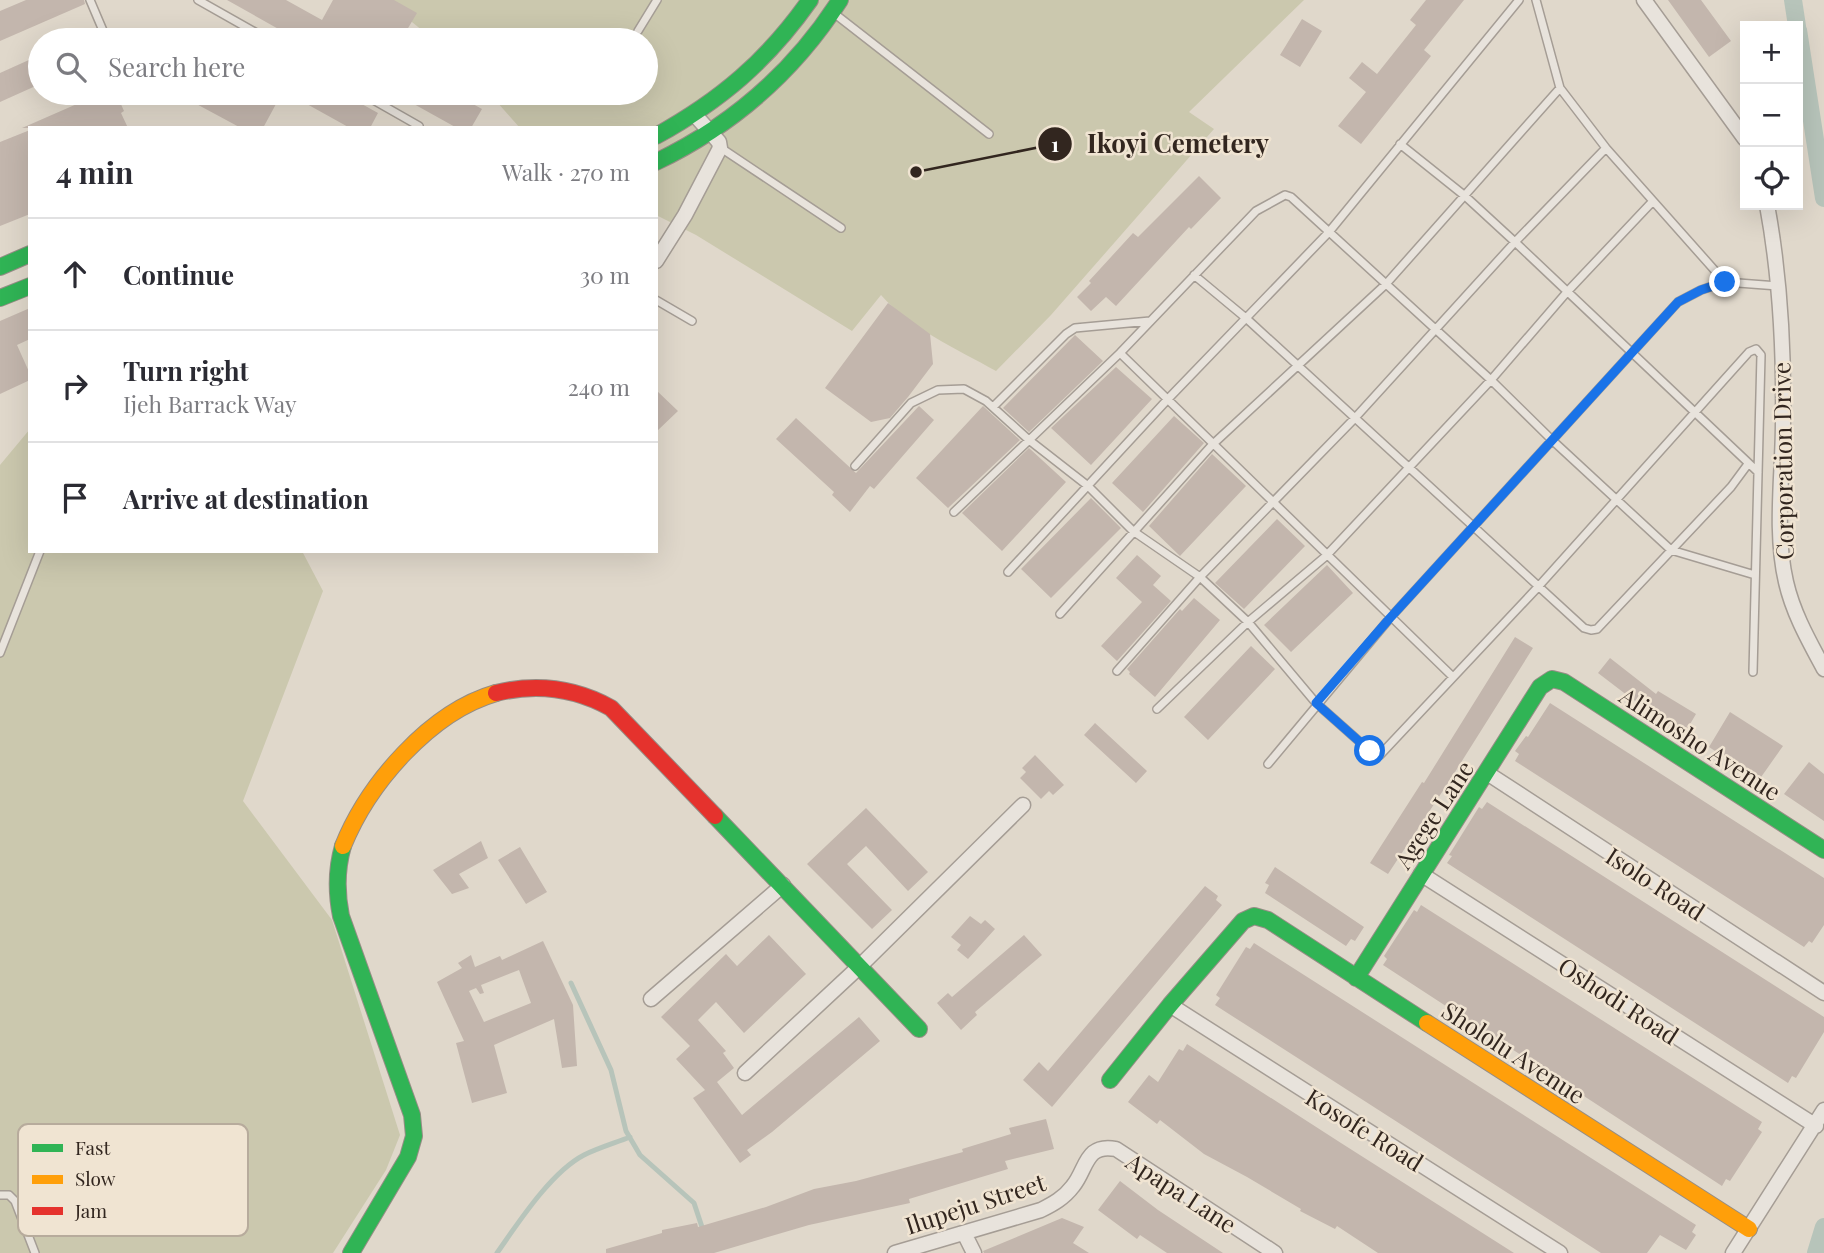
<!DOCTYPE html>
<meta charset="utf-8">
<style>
:root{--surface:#fff;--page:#f2f2f3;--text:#2b2b33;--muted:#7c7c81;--line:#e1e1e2}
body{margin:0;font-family:"Playfair Display",serif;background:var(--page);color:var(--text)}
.controls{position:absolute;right:21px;top:21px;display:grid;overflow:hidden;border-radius:0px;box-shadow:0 7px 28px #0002}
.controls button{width:63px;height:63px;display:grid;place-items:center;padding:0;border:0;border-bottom:2px solid var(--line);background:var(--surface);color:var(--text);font:35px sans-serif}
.stop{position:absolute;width:21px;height:21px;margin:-16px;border:5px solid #1a73e8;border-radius:50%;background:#fff}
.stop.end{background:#1a73e8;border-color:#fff;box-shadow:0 2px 7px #0008}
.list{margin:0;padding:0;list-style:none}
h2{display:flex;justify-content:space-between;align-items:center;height:91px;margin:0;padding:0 28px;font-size:30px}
h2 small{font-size:23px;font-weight:400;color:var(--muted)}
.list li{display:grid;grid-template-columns:46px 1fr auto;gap:21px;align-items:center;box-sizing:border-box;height:112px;padding:0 28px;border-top:2px solid var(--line)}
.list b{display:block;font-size:26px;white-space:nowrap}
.list p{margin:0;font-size:23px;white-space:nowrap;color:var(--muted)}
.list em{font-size:23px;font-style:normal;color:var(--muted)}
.icon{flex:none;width:38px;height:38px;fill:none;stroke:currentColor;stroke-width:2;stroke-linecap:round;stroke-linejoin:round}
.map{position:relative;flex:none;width:1824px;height:1253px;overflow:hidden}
.search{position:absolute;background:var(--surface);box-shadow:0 7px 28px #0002;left:28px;top:28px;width:630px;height:77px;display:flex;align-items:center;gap:18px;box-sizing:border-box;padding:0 24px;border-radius:38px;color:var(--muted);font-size:26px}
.panel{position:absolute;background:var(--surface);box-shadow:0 7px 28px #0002;left:28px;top:126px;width:630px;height:427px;border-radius:0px}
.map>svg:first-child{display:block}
.cemetery{fill:#cbc8ae}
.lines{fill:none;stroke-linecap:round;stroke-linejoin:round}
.stream{stroke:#b7c4ba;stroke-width:5}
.canal{stroke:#b7c4ba;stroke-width:18}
.building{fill:#c3b6ad;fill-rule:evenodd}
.lane-casing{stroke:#a59d95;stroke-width:10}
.street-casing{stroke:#a59d95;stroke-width:17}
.fast-casing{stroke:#958d85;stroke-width:18}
.slow-casing{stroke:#958d85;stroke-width:18}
.jam-casing{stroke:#958d85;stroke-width:18}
.lane{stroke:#e8e3dc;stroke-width:7}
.street{stroke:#e8e3dc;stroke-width:14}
.fast{stroke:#30b455;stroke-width:16}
.slow{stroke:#ff9f0a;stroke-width:16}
.jam{stroke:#e5322d;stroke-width:16}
.route{stroke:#1a73e8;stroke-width:9}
.labels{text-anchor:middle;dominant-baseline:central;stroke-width:5;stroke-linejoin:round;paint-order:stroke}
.street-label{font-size:24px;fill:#32261f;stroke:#f0e4d2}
.key{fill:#f0e4d2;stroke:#b7ab9c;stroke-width:2}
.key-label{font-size:19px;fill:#32261f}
.leader{fill:none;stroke:#32261f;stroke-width:2.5}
.callout-dot{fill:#32261f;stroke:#f0e4d2;stroke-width:2.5}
.mark-label{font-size:21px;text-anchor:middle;font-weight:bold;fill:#fff}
.callout-label{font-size:26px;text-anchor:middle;font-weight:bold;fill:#32261f;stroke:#f0e4d2;stroke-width:5;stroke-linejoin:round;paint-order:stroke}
</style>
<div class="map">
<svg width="1824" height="1253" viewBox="0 0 1824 1253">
<rect width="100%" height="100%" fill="#e0d8cb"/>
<path class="cemetery" d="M385,0H1304L1189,112L1214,129L1051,315L996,371C957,349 911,329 881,295L852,331L696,235L656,215V128H520L489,93H646V40H434Z
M30,429V551H302L323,591L243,801L332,920L400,1135L386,1170L333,1253H0V465Z"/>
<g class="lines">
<path class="stream" d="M571,983L611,1070L626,1131L640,1155L694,1203L703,1230
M497,1253C518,1223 551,1172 584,1155C598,1148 615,1143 630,1137"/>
<path class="canal" d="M1793,0L1797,26
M1798,30L1824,198
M1816,1253L1824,1227"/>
</g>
<path class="building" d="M26,0H84L85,4L0,41V11Z
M227,0H286L322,20L333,0H394L417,13L401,40H298Z
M1426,0H1464L1424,50L1431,56L1361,144L1338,126L1366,92L1349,78L1362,62L1377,74L1416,25L1410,20Z
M1668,0H1701L1731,41L1709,57Z
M1302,19L1322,31L1300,67L1280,55Z
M40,55V84L0,102V73Z
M102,93H116L124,111L121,113L128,128H22Z
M176,93H282L263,128H241Z
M287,93H342L378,113L370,128H350Z
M394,93H453L482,109L471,128H457Z
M30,130V214L0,226V142Z
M1199,176L1221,198L1191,229L1189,227L1116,306L1106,297L1091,311L1077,297L1091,283L1089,281L1133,233L1138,237Z
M888,303L930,334L933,364L908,397L890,418L871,422L825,388Z
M30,308V339L17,345L30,374V380L0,394V321Z
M1075,335L1103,361L1029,432L1003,408Z
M1116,367L1152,399L1091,465L1051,428Z
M656,390L678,411L656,432Z
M919,406L934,420L874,489L870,486L850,512L832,495L834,492L776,439L796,418L856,473Z
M983,406L1020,440L948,508L916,478Z
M1174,416L1204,443L1143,512L1112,483Z
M1029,448L1066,482L1002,551L962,513Z
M1212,454L1246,486L1180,556L1149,526Z
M1091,498L1121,528L1051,598L1021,569Z
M1277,519L1305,546L1244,609L1215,583Z
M1137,555L1161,576L1153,585L1171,601L1117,661L1101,646L1142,602L1116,578Z
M1327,565L1353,593L1291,652L1264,625Z
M1194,598L1220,620L1155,697L1129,674L1130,672L1127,669L1180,609L1182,611Z
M1515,637L1533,648L1450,780L1388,874L1370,863L1422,782L1424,783Z
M1251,646L1275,669L1208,740L1184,717Z
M1610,658L1656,694L1658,691L1696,714L1686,731L1632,699L1598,673Z
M1550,703L1824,878V925L1812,943L1809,941L1804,947L1515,761L1519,754L1515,751L1526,736L1528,737Z
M1730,712L1783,746L1759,780L1709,747Z
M1095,723L1147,771L1136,783L1084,735Z
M1035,755L1064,785L1053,795L1049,791L1041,799L1020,778L1026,772L1022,768Z
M1809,762L1824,774V821L1784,794Z
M1487,802L1824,1017V1032L1796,1078L1792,1076L1788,1083L1447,863L1452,856L1449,855L1479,807L1482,809Z
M866,808L928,872L908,891L866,846L847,864L892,910L872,929L807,864Z
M481,841L488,858L459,874L469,888L452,894L433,870Z
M520,847L547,892L526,904L498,860Z
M1275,867L1364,927L1355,941L1351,939L1346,946L1265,893L1269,885L1265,883Z
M1205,886L1218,896L1216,900L1222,905L1052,1107L1023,1080L1039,1062L1048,1071Z
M1421,905L1762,1122L1758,1129L1762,1132L1730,1181L1726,1179L1722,1186L1383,965L1387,959L1384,956L1414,910L1417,912Z
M970,916L981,924L985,920L995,929L968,959L957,950L961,945L951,937Z
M769,935L806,974L744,1033L716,1002L698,1020L726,1051L723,1053L734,1068L717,1082L742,1115L859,1017L880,1041L772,1132L747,1150L751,1155L740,1163L693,1098L705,1090L676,1059L690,1046L661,1017L726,954L737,966Z
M1024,935L1042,955L975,1012L977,1015L961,1030L937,1003L948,993L952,997Z
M543,941L573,1005L577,1066L562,1068L554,1019L494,1045L507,1093L472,1103L456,1043L464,1041L437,982L462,968L458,963L471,955L475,967L500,956L502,960ZM519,970L531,1003L484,1022L469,991L476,988L480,994L484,993L481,985Z
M1254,943L1696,1225L1692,1232L1696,1235L1686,1250L1660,1235L1647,1253H1601L1215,1005L1220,998L1216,995L1246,947L1250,949Z
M1187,1044L1341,1143L1514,1253H1378L1337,1226L1335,1229L1300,1211L1301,1209L1247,1177L1204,1154L1160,1120L1157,1124L1128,1102L1149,1075L1158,1082L1179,1049L1183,1051Z
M1046,1119L1054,1149L1005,1161L1008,1169L909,1199L910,1203L809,1225L714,1253H606V1249L662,1233V1230L697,1223L698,1227L766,1207L814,1189L856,1181L963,1152L962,1149L1011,1134L1009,1128Z
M1120,1181L1158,1210L1223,1253H1167L1140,1235L1137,1239L1098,1210Z
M1062,1218L1084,1227L1073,1243L1089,1253H984L983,1251Z"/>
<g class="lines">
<defs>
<path id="lane" d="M90,0L107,40
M198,0L269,40
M1536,0L1560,88L1606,148L1725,282
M835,14L989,134
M638,31L657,0
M131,93L134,100
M361,93L419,126
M1400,144L1465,196L1515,242L1758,472
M721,148L841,228
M1194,275L1247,319L1584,628L1591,630L1597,629L1731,487L1748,464
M656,300L692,321
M1120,353L1453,677
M993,407L1066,334L1075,328L1150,321
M855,466L911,403L938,390L964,389L986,401L1029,440L1088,486L1133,531L1200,577L1248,622L1316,703L1370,751L1380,755L1538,587L1749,352L1756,349L1761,355L1753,672
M954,512L1120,353L1256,211L1285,195L1291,197L1491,380L1552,440L1671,550L1755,575
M1008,572L1167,400L1329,232L1519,0
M1060,614L1212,445L1386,284L1560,88
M0,653L40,551
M1117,671L1200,577L1354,419L1515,242L1606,148
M1157,709L1248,622L1326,556L1491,380L1567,292L1653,201
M1268,764L1390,618L1678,302L1701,290L1725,282L1778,286
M0,1195H9L15,1201L35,1253"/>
<path id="street" d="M1644,0L1745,139
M1767,205C1780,275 1784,351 1783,422C1783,474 1774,531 1786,582C1793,613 1809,641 1824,669
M656,261L685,215L720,148L719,142L695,115
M1487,773L1824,993
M1421,874L1816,1126
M651,999L783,885
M1170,1005L1560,1253
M745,1073L860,966L1023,805
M964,1233L974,1253
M895,1253L1041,1210C1053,1204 1064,1198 1073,1186C1087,1169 1085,1143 1116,1149L1275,1253
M1733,1253L1824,1110"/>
<path id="fast" d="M656,136C721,100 767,61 810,0
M656,162C733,125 794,72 840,0
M0,267L30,254
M0,298L30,286
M715,816L919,1029
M343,846C336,870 336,891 341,916L412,1115L414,1136L408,1157L351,1253
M1356,978L1540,687L1552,679L1564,682L1824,850
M1110,1080L1170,1005L1243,921L1254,916L1268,920L1427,1023"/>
<path id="slow" d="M343,846C368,784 430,712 496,693
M1427,1023L1749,1229"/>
<path id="jam" d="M496,693C537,683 575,688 611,708L715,816"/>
</defs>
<use href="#lane" class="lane-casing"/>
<use href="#street" class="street-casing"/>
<use href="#fast" class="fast-casing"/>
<use href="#slow" class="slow-casing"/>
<use href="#jam" class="jam-casing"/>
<use href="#lane" class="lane"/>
<use href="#street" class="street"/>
<use href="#fast" class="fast"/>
<use href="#slow" class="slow"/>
<use href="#jam" class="jam"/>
</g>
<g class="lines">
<path class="route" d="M1370,751L1316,703L1390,618L1678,302L1701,290L1725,282"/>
</g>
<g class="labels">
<g class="street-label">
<text transform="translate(1782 461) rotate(-91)">Corporation Drive</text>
<text transform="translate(1701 743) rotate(33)">Alimosho Avenue</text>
<text transform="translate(1433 814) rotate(-57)">Agege Lane</text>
<text transform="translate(1656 883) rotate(33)">Isolo Road</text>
<text transform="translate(1619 1000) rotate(33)">Oshodi Road</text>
<text transform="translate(1514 1052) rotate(33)">Shololu Avenue</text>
<text transform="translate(1365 1129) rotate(32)">Kosofe Road</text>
<text transform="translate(1182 1192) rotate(33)">Apapa Lane</text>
<text transform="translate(975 1203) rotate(-18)">Ilupeju Street</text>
</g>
</g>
<rect x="18" y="1124" width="230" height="112" rx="10" class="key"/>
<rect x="32" y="1144" width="31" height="8" fill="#30b455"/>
<rect x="32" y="1175" width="31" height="9" fill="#ff9f0a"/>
<rect x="32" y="1207" width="31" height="8" fill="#e5322d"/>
<g class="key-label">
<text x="75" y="1155">Fast</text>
<text x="75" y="1186">Slow</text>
<text x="75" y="1218">Jam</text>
</g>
<path class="leader" d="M916 172L1055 144"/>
<g class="callout-dot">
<circle cx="916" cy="172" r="7"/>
<circle cx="1055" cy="144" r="18"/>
</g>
<g class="mark-label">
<text x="1055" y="152">1</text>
</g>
<g class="callout-label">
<text x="1178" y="153">Ikoyi Cemetery</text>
</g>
</svg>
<div class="controls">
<button>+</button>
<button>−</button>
<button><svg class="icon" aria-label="locate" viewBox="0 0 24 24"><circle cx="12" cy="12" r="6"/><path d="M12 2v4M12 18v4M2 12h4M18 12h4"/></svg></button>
</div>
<div class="stop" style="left:1370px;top:751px"></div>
<div class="stop end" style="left:1725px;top:282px"></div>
<div class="search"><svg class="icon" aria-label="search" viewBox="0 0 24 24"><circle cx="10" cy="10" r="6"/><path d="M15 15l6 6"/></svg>Search here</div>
<section class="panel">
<h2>4 min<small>Walk · 270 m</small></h2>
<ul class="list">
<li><svg class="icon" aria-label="ahead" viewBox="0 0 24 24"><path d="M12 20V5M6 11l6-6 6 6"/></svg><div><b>Continue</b></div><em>30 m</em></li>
<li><svg class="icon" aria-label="right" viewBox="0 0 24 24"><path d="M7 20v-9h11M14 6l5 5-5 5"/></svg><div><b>Turn right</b><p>Ijeh Barrack Way</p></div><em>240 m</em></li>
<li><svg class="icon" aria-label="arrive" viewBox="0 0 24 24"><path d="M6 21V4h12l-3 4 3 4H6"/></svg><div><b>Arrive at destination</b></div></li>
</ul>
</section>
</div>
